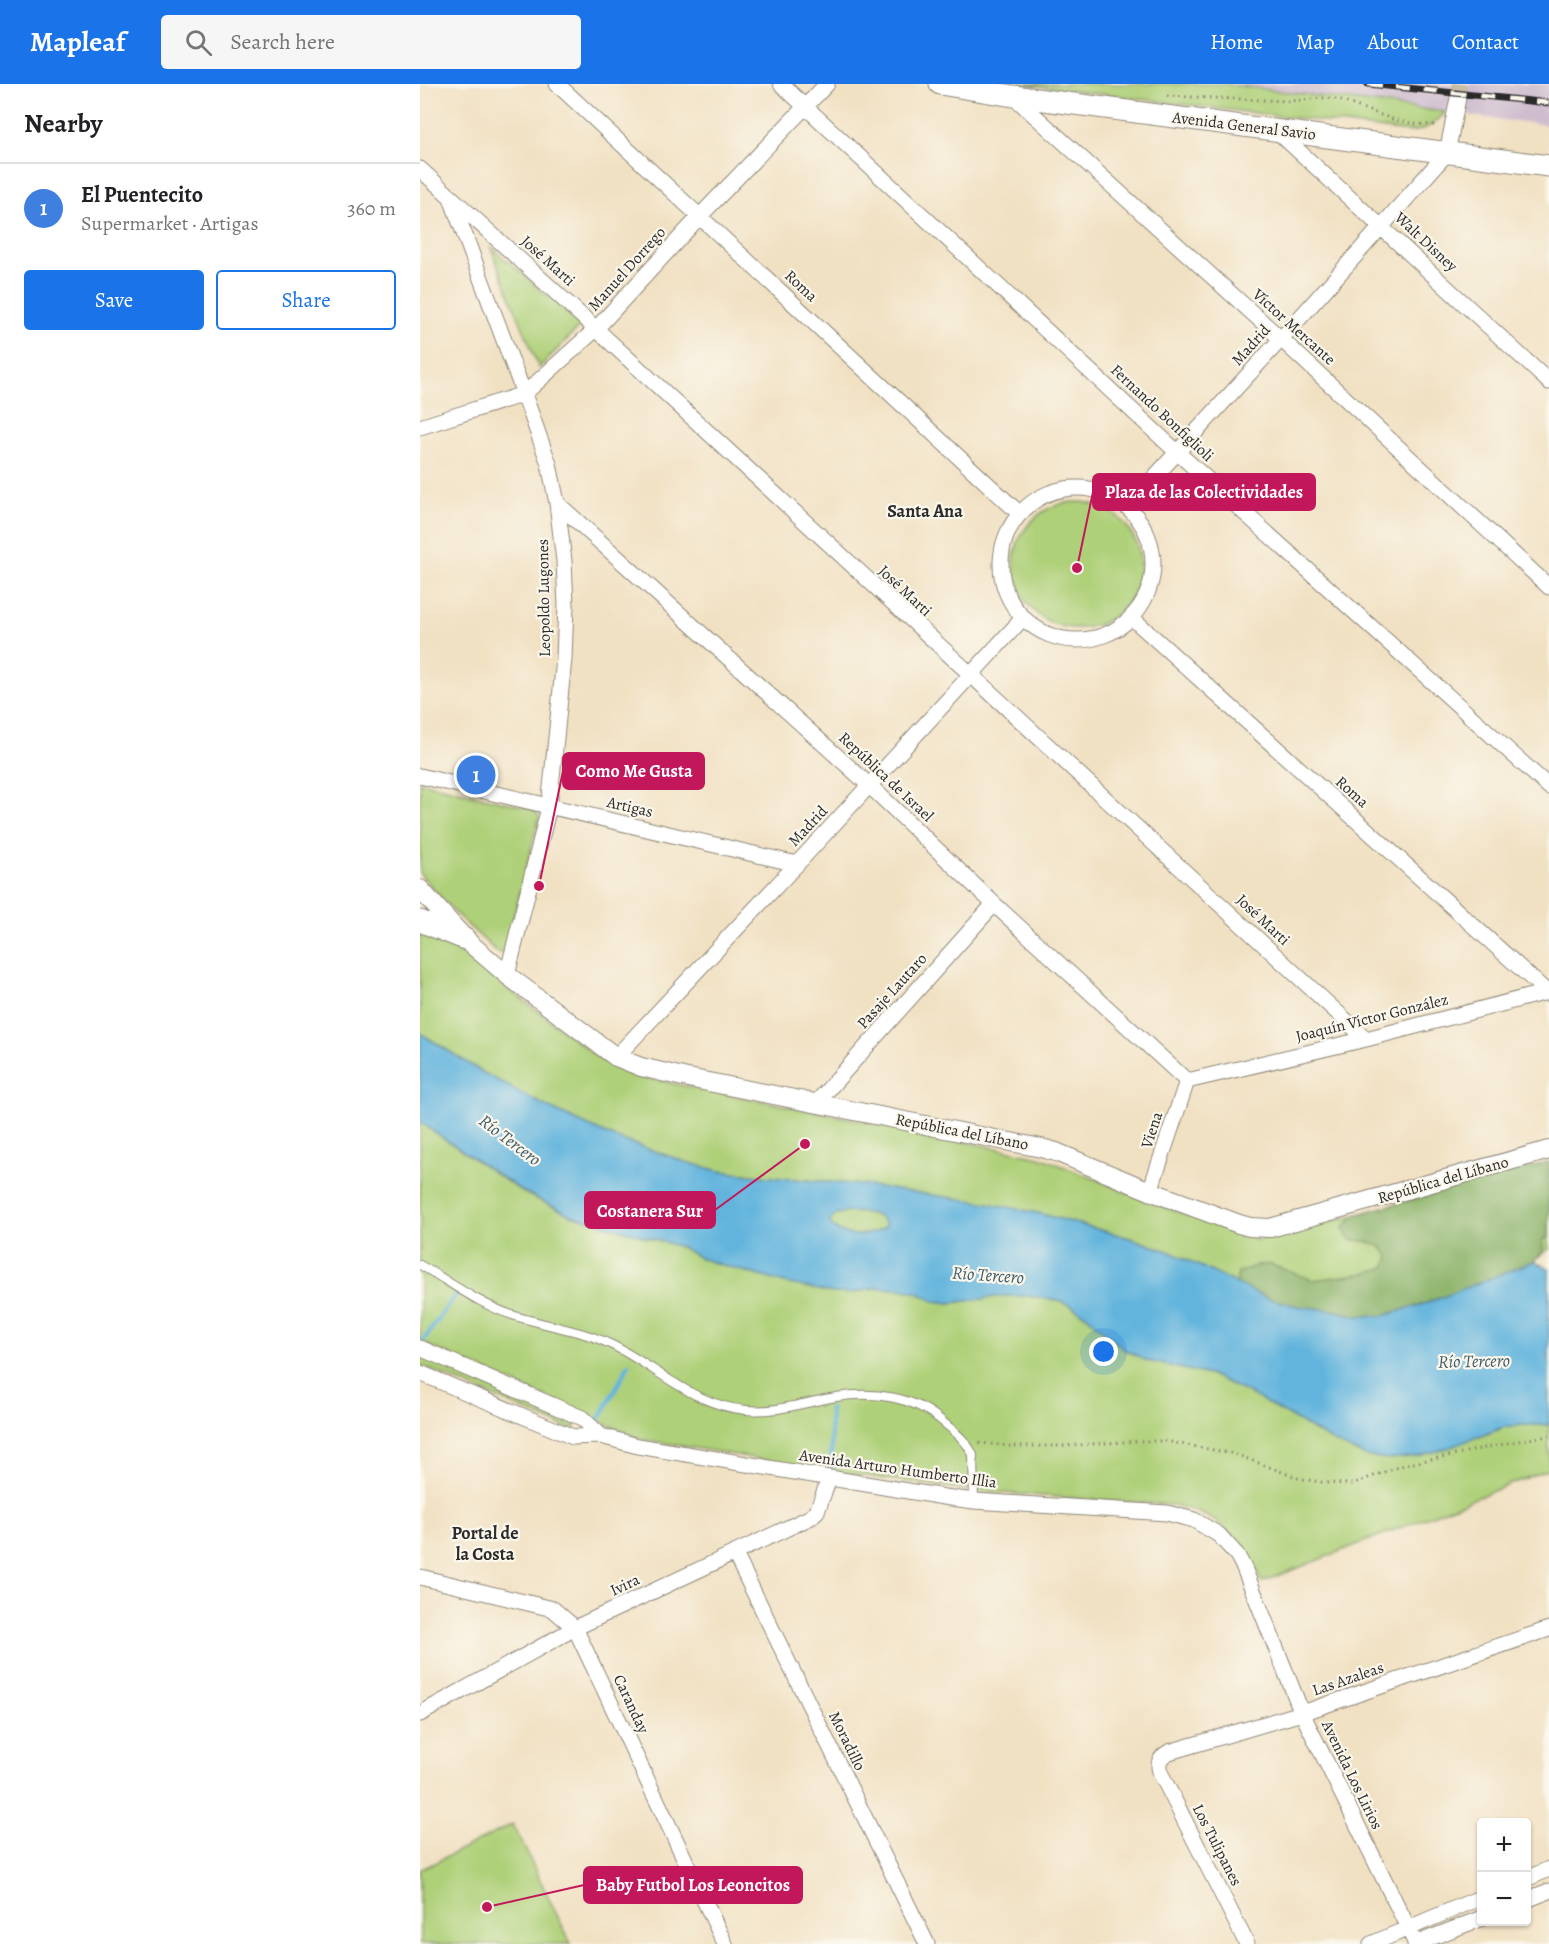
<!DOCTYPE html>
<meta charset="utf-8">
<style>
:root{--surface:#fff;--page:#f6f6f6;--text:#202124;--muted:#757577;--line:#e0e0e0;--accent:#1a73e8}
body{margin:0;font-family:Alegreya,serif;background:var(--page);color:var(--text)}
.controls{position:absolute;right:18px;bottom:18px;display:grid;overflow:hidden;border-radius:6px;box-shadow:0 2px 4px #0004}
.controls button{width:54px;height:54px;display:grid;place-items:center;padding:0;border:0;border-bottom:2px solid var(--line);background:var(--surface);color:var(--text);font:30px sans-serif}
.you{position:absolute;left:684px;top:1268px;width:21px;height:21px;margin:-15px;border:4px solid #fff;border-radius:50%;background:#1a73e8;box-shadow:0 0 0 9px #1a73e833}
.badge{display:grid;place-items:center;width:39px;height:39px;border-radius:50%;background:var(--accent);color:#fff;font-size:20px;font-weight:700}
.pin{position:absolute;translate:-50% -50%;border:3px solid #fff;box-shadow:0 2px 6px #0006}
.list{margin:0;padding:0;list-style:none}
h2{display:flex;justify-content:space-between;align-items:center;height:78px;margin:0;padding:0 24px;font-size:26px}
h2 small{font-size:20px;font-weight:400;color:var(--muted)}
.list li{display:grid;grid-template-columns:39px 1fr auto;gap:18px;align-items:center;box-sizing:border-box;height:90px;padding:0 24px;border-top:2px solid var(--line)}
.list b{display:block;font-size:22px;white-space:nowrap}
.list p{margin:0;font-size:20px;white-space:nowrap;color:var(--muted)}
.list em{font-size:20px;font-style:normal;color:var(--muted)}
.actions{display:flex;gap:12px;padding:18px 24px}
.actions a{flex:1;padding:14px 0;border:2px solid var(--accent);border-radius:6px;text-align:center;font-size:21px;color:var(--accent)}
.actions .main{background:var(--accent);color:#fff}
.icon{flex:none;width:33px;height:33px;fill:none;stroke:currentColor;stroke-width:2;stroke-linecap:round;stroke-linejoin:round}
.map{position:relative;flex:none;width:1129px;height:1860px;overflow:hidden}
header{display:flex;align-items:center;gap:36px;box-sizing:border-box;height:84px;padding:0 30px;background:var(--accent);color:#fff}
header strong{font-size:28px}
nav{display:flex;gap:33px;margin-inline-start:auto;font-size:21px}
.search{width:420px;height:54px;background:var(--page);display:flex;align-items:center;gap:15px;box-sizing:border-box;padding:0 21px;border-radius:6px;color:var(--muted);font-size:22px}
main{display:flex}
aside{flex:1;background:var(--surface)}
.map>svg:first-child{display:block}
.industrial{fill:#cfbdcf}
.green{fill:#aed078;stroke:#6c7e52;stroke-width:1.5}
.forest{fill:#8ab268;stroke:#5a6e4a;stroke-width:1.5}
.water{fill:#62b4dd;stroke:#467084;stroke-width:1.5;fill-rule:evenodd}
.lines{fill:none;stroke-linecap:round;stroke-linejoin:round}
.stream{stroke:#62b4dd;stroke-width:4.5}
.minor-tunnel{stroke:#c9bda5;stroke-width:15;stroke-dasharray:15 8;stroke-linecap:butt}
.service-casing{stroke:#8e8677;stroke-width:10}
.minor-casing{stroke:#8e8677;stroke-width:17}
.tertiary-casing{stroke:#8e8677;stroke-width:20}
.secondary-casing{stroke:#8e8677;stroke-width:23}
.path{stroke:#8e8677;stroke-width:3;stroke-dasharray:1.5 4.5;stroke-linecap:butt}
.service{stroke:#fff;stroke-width:8}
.minor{stroke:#fff;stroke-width:15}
.tertiary{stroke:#fff;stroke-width:18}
.secondary{stroke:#fff;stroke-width:21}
.rail-casing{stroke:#2b2b2b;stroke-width:7}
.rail{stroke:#fbf7ec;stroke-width:4.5;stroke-dasharray:14;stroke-linecap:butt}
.labels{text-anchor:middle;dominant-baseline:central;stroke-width:4.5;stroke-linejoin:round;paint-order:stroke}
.street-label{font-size:16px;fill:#2b2b2b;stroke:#fbf7ec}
.neighbourhood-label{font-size:18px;font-weight:bold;fill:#2b2b2b;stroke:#fbf7ec}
.water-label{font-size:18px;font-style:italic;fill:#3e5b69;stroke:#fbf7ec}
.leader{fill:none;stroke:#c2185b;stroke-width:2}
.callout-dot{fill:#c2185b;stroke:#fbf7ec;stroke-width:2}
.callout{fill:#c2185b;stroke:#c2185b;stroke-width:2}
.callout-label{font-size:18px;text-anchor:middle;font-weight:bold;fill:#fff}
</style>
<header>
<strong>Mapleaf</strong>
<div class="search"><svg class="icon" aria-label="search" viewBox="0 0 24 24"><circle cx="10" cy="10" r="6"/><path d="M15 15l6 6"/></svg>Search here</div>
<nav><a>Home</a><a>Map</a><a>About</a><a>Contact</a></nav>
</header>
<main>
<aside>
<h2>Nearby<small></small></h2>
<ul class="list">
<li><span class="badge" style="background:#3f7fe0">1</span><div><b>El Puentecito</b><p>Supermarket · Artigas</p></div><em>360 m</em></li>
</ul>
<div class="actions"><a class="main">Save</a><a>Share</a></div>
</aside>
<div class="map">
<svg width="1129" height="1860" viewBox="0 0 1129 1860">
<rect width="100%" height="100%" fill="#fbf7ec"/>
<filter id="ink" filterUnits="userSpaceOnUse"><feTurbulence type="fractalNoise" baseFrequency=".0167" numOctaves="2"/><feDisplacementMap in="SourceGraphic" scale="12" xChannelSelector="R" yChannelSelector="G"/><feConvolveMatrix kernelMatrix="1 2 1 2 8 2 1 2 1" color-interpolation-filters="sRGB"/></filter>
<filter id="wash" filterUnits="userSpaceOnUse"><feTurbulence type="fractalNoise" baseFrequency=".008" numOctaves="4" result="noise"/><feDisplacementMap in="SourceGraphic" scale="24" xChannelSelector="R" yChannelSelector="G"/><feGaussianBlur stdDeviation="1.35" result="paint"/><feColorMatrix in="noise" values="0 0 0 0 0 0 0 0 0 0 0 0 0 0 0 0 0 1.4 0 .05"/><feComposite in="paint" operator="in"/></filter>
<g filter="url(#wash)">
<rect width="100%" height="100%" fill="#f1e1c3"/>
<path class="industrial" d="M804,0H1129V41L1050,32L1045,16L1032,14L1025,28Z"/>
<path class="green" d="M599,0H804L1025,28C1016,40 1004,47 989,48Z
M70,162L161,241L119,284Z
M594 481a63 63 0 1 1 126 0a63 63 0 1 1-126 0Z
M0,698L110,724L118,730L119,734L85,867L83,869L77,868L35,829L0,790Z
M0,849L32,862L183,977L210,991L393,1027L620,1073L728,1117L836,1156L855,1153L1129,1078V1165L1123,1168L1114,1177L847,1214L748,1167L710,1154L618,1129L443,1101L339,1092L299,1087L266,1078L193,1053L127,1023L62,988L0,949Z
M0,1038L102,1108L151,1131L261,1163L280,1174L292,1178L365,1199L434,1209L455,1204L480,1205L496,1208L514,1217L531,1219L583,1212H606L633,1215L650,1221L667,1232L705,1266L728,1277L794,1292L838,1314L914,1358L1060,1353L1084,1343L1102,1341H1129V1385L842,1498C822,1455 800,1430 752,1421L554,1407L412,1387L220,1355L12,1263L0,1256Z
M419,1129C435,1128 459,1124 466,1142C453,1153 418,1156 410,1138L412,1133Z
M0,1272L156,1339V1343L149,1345L0,1281Z
M93,1740L151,1860H0V1786Z"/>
<path class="forest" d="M1129,1078V1153L1123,1156V1168L1114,1177L1007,1219L962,1232H938L912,1226L877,1222L847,1214L816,1200L818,1189L832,1183L849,1180L893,1196L946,1189L965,1183L969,1173C962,1158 947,1157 932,1156L927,1152L923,1144L935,1131Z"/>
<path class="water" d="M0,949L62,988L127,1023L193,1053L266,1078L299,1087L339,1092L443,1101L568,1119L618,1129L710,1154L748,1167L847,1214L877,1222L912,1226L938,1232H962L1007,1219L1114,1177L1129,1184V1341H1102L1084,1343L1028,1364L998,1372L969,1375L945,1372L914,1358L838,1314L794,1292L728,1277L705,1266L667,1232L650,1221L633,1215L606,1212H583L531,1219L514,1217L496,1208L480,1205L455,1204L434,1209H413L365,1199L292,1178L280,1174L261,1163L151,1131L102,1107L0,1038ZM429,1128C443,1129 460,1127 466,1142C453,1153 418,1156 410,1138C414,1129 421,1129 429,1128Z"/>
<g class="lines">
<path class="stream" d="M3,1257L36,1210
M410,1325L412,1387
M179,1336L209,1280"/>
</g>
</g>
<g filter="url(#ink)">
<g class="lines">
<path class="minor-tunnel" d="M1038,14L1040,0"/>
<defs>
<path id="service" d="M0,1181C30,1198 59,1220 92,1231C125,1242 160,1245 192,1261C237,1283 274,1322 326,1326C357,1329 385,1318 416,1313C453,1307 494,1312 523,1338C535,1348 547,1357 553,1371L554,1417"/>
<path id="minor" d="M137,0L600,430
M361,0L758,369L1129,703
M593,12L861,255L1129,503
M857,47L1129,298
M0,85L176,245L946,955
M32,117L104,310L129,380L137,419L144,477L146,521L144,575L129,723L87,891
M0,343L104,310L176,245L280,132L407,0
M581 480a76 76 0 1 1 152 0a76 76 0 1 1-152 0Z
M137,419L450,702L574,820L767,997
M707,423L861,255L1027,69L1038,14
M711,533L1129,910
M0,692L377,780
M196,973L377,780L603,534
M767,997L946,955L1127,908
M397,1018L574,820
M730,1107L767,997
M0,1264L162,1334L181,1352
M0,1289L153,1353L181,1352L218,1362L524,1413L554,1417L747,1429L774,1436L799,1451L817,1471L824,1484L882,1629L996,1860
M315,1470L507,1860
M0,1493L133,1525L155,1544L305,1860
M0,1630L155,1544L391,1433L397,1427L409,1395
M1106,1795L1129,1785
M1106,1816L1129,1807
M827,1860L740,1688C737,1678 740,1673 749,1668L882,1629L1129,1545
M951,1860L1062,1813
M995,1860L1062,1834"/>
<path id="tertiary" d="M0,805L45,855L87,891L196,973L221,983L263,993L621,1064L636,1068L730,1107L819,1140L830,1143L850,1144L1129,1066"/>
<path id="secondary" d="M520,0L593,12L1129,82
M0,837L45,855"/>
</defs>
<use href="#service" class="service-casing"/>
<use href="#minor" class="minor-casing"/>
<use href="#tertiary" class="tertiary-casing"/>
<use href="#secondary" class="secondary-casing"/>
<path class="path" d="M747,12L869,17L904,14L916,15L972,35L993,40L1015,41
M559,1359L590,1362H641L719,1357H745L815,1370L878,1394L906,1399L932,1400L984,1381L1108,1355L1129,1352"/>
<use href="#service" class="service"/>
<use href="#minor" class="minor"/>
<use href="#tertiary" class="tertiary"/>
<use href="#secondary" class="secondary"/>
<defs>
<path id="rail" d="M948,0L1129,19"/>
</defs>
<use href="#rail" class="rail-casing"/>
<use href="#rail" class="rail"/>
</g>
</g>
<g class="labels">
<g class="street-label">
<text transform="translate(824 42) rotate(7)">Avenida General Savio</text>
<text transform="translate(1006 158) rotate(43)">Walt Disney</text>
<text transform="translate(128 177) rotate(42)">José Marti</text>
<text transform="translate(207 185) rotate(-48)">Manuel Dorrego</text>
<text transform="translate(381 202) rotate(43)">Roma</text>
<text transform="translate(874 243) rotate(42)">Víctor Mercante</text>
<text transform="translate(831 261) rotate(-48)">Madrid</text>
<text transform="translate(742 329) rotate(43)">Fernando Bonfiglioli</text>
<text transform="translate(485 507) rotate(43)">José Marti</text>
<text transform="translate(124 514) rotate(-91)">Leopoldo Lugones</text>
<text transform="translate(466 693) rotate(43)">República de Israel</text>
<text transform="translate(932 708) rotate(42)">Roma</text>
<text transform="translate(210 723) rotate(13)">Artigas</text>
<text transform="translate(388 742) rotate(-47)">Madrid</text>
<text transform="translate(843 836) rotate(43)">José Marti</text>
<text transform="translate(472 907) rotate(-48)">Pasaje Lautaro</text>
<text transform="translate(952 934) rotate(-14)">Joaquín Víctor González</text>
<text transform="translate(732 1046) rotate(-72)">Viena</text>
<text transform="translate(542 1048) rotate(11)">República del Líbano</text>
<text transform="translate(1023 1096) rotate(-16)">República del Líbano</text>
<text transform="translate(478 1385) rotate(8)">Avenida Arturo Humberto Illia</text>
<text transform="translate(205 1501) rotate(-25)">Ivira</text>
<text transform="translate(928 1595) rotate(-19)">Las Azaleas</text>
<text transform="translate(211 1620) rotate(65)">Caranday</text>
<text transform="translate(427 1657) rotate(64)">Moradillo</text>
<text transform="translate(932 1691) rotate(64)">Avenida Los Lirios</text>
<text transform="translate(797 1761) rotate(63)">Los Tulipanes</text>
</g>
<g class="neighbourhood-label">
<text x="505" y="427">Santa Ana</text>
<text x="65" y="1449">Portal de<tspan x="65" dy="21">la Costa</tspan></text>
</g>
<g class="water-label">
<text transform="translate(90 1056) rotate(37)">Río Tercero</text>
<text transform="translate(568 1191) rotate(4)">Río Tercero</text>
<text transform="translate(1054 1277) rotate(-1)">Río Tercero</text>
</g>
</g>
<path class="leader" d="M657 484L673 408M119 802L143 687M385 1060L295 1126M67 1823L164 1801"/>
<g class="callout-dot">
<circle cx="657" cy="484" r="6"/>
<circle cx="119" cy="802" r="6"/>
<circle cx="385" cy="1060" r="6"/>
<circle cx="67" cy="1823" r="6"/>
</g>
<g class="callout">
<rect x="673" y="390" width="222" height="36" rx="6"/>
<rect x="143" y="669" width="141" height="36" rx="6"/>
<rect x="165" y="1108" width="130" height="36" rx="6"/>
<rect x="164" y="1783" width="218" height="36" rx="6"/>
</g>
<g class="callout-label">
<text x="784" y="414">Plaza de las Colectividades</text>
<text x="214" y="693">Como Me Gusta</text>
<text x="230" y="1133">Costanera Sur</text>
<text x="273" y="1807">Baby Futbol Los Leoncitos</text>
</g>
</svg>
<div class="controls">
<button>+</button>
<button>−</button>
</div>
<div class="you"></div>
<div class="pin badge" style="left:56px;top:691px;background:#3f7fe0">1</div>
</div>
</main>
